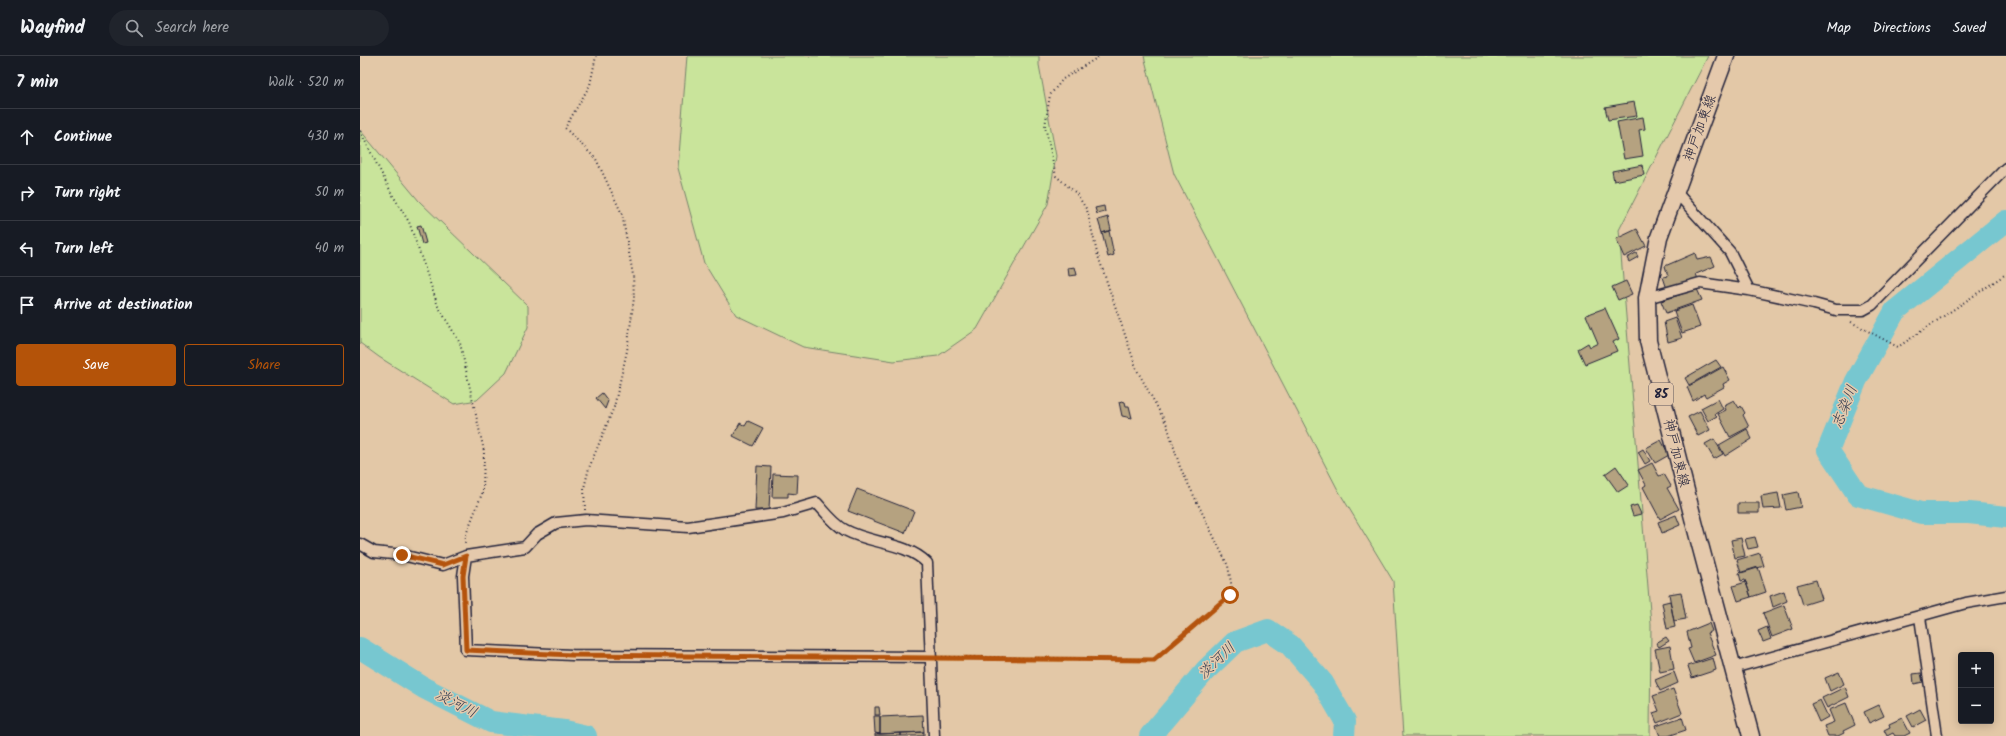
<!DOCTYPE html>
<meta charset="utf-8">
<style>
:root{--surface:#171b24;--page:#20242c;--text:#f1f3f6;--muted:#9ea1a6;--line:#363941;--accent:#b45309}
body{margin:0;font-family:Kalam,"Klee One",sans-serif;background:var(--page);color:var(--text)}
.controls{position:absolute;right:12px;bottom:12px;display:grid;overflow:hidden;border-radius:4px;box-shadow:0 2px 10px #0003}
.controls button{width:36px;height:36px;display:grid;place-items:center;padding:0;border:0;border-bottom:1px solid var(--line);background:var(--surface);color:var(--text);font:20px sans-serif}
.stop{position:absolute;width:12px;height:12px;margin:-9px;border:3px solid #b45309;border-radius:50%;background:#fff}
.stop.end{background:#b45309;border-color:#fff;box-shadow:0 1px 4px #0008}
.list{margin:0;padding:0;list-style:none}
h2{display:flex;justify-content:space-between;align-items:center;height:52px;margin:0;padding:0 16px;font-size:17px}
h2 small{font-size:13px;font-weight:400;color:var(--muted)}
.list li{display:grid;grid-template-columns:26px 1fr auto;gap:12px;align-items:center;box-sizing:border-box;height:56px;padding:0 16px;border-top:1px solid var(--line)}
.list b{display:block;font-size:15px;white-space:nowrap}
.list em{font-size:13px;font-style:normal;color:var(--muted)}
.actions{display:flex;gap:8px;padding:12px 16px}
.actions a{flex:1;padding:9px 0;border:1px solid var(--accent);border-radius:4px;text-align:center;font-size:14px;color:var(--accent)}
.actions .main{background:var(--accent);color:#fff}
.icon{flex:none;width:22px;height:22px;fill:none;stroke:currentColor;stroke-width:2;stroke-linecap:round;stroke-linejoin:round}
.map{position:relative;flex:none;width:1646px;height:680px;overflow:hidden}
header{display:flex;align-items:center;gap:24px;box-sizing:border-box;height:56px;padding:0 20px;background:var(--surface);border-bottom:1px solid var(--line)}
header strong{font-size:19px}
nav{display:flex;gap:22px;margin-inline-start:auto;font-size:14px}
.search{width:280px;height:36px;background:var(--page);display:flex;align-items:center;gap:10px;box-sizing:border-box;padding:0 14px;border-radius:22px;color:var(--muted);font-size:15px}
main{display:flex}
aside{flex:1;background:var(--surface)}
.map>svg:first-child{display:block}
.green{fill:#c9e49b;stroke:#76836b}
.lines{fill:none;stroke-linecap:round;stroke-linejoin:round}
.river{stroke:#77c7d0;stroke-width:22}
.building{fill:#b5a280;stroke:#22223b}
.street-casing{stroke:#22223b;stroke-width:13}
.primary-casing{stroke:#22223b;stroke-width:19}
.path{stroke:#22223b;stroke-width:2;stroke-dasharray:1 3;stroke-linecap:butt}
.street{stroke:#e5c9ac;stroke-width:10}
.primary{stroke:#e5c9ac;stroke-width:16}
.route{stroke:#b45309;stroke-width:5}
.labels{text-anchor:middle;dominant-baseline:central;stroke-width:3;stroke-linejoin:round;paint-order:stroke}
.shield{fill:#e5c9ac;stroke:#5c545d;stroke-width:1}
.shield-label{font-size:13px;font-weight:bold;fill:#22223b}
.street-label{font-size:14px;fill:#22223b;stroke:#e5c9ac}
.water-label{font-size:15px;font-style:italic;fill:#2f3b51;stroke:#e5c9ac}
</style>
<header>
<strong>Wayfind</strong>
<div class="search"><svg class="icon" aria-label="search" viewBox="0 0 24 24"><circle cx="10" cy="10" r="6"/><path d="M15 15l6 6"/></svg>Search here</div>
<nav><a>Map</a><a>Directions</a><a>Saved</a></nav>
</header>
<main>
<aside>
<h2>7 min<small>Walk · 520 m</small></h2>
<ul class="list">
<li><svg class="icon" aria-label="ahead" viewBox="0 0 24 24"><path d="M12 20V5M6 11l6-6 6 6"/></svg><div><b>Continue</b></div><em>430 m</em></li>
<li><svg class="icon" aria-label="right" viewBox="0 0 24 24"><path d="M7 20v-9h11M14 6l5 5-5 5"/></svg><div><b>Turn right</b></div><em>50 m</em></li>
<li><svg class="icon" aria-label="left" viewBox="0 0 24 24"><path d="M17 20v-9H6M10 6l-5 5 5 5"/></svg><div><b>Turn left</b></div><em>40 m</em></li>
<li><svg class="icon" aria-label="arrive" viewBox="0 0 24 24"><path d="M6 21V4h12l-3 4 3 4H6"/></svg><div><b>Arrive at destination</b></div></li>
</ul>
<div class="actions"><a class="main">Save</a><a>Share</a></div>
</aside>
<div class="map">
<svg width="1646" height="680" viewBox="0 0 1646 680">
<rect width="100%" height="100%" fill="#e3c8a7"/>
<filter id="ink" filterUnits="userSpaceOnUse"><feTurbulence type="fractalNoise" baseFrequency=".025" numOctaves="2"/><feDisplacementMap in="SourceGraphic" scale="8" xChannelSelector="R" yChannelSelector="G"/><feConvolveMatrix kernelMatrix="1 2 1 2 8 2 1 2 1" color-interpolation-filters="sRGB"/></filter>
<g filter="url(#ink)">
<path class="green" d="M327,0H679V9L696,100L688,148L617,273L578,300L534,305L443,291L376,259L344,207L318,112Z
M784,0H1348L1259,174L1291,568L1290,680H1043L1033,525L978,434L814,118Z
M0,74L59,145L168,250V271L146,317L117,344L94,348L19,301L0,287Z"/>
<g class="lines">
<path class="river" d="M1646,165L1535,255L1496,325L1468,394L1498,439L1561,457H1609L1646,461
M0,592L64,632L131,666L204,675L226,680
M790,680L845,615L875,586L908,574L930,589L963,627L985,665L984,680"/>
</g>
<path class="building" d="M1274,46L1277,60L1248,64L1245,51Z
M1283,61L1285,73L1279,74L1283,100L1264,103L1257,66Z
M1282,109L1284,119L1254,125L1252,115Z
M744,150L745,156L737,158L735,152Z
M748,161L751,174L742,177L738,164Z
M61,169L66,187L62,188L57,170Z
M1277,173L1286,190L1264,201L1256,183Z
M749,175L754,199L748,201L742,177Z
M1276,197L1278,201L1269,206L1267,202Z
M1335,197L1337,204L1351,201L1355,210L1336,218L1338,223L1307,233L1303,221L1308,220L1305,210Z
M715,211L717,219L709,220L708,212Z
M1266,225L1272,238L1258,244L1252,231Z
M1337,233L1342,244L1306,257L1301,245Z
M1332,249L1340,271L1322,277L1314,255Z
M1245,252L1259,283L1253,286L1257,295L1225,308L1218,293L1228,287L1230,291L1238,287L1226,259Z
M1315,262L1322,282L1308,286L1304,266Z
M1356,304L1361,311L1329,329L1325,322Z
M1363,311L1370,324L1363,328L1364,331L1346,341L1344,338L1333,345L1327,331Z
M242,337L248,345L245,353L236,342Z
M1358,343L1363,353L1355,358L1357,360L1348,365L1341,352Z
M1374,344L1379,352L1381,350L1385,357L1383,359L1389,371L1370,381L1358,358L1366,354L1364,349Z
M762,345L765,346L766,350H769L772,362L762,360L759,346Z
M1340,355L1350,374L1338,380L1328,361Z
M388,365L403,372L393,390L373,380L380,367L385,370Z
M1387,373L1392,383L1365,400L1359,389Z
M1354,383L1363,398L1354,403L1345,388Z
M1301,384L1309,399L1295,407L1286,392Z
M1283,393L1290,405L1285,408L1278,396Z
M1292,407L1299,420L1304,418L1311,430L1307,432L1319,453L1300,463L1283,431L1286,429L1278,414Z
M397,410L411,411L409,454H395Z
M1256,410L1269,429L1258,436L1245,418Z
M413,418L438,419L437,438L428,437V441H412Z
M497,433L554,455L545,477L488,455Z
M1438,436L1441,451L1426,454L1423,439Z
M1418,437L1421,452L1403,453L1401,440Z
M1378,447H1399V457H1378Z
M1277,449L1281,458L1273,460L1270,451Z
M1316,459L1320,469L1302,477L1298,466Z
M1395,481L1398,491L1388,493L1385,483Z
M1381,482L1385,500L1375,502L1371,484Z
M1400,497L1404,510L1381,517L1377,504Z
M1398,511L1406,536L1391,541L1385,524L1381,525L1379,517Z
M1456,524L1462,543L1443,549L1437,529Z
M1386,526L1391,541L1378,545L1373,530Z
M1424,535L1427,545L1413,551L1410,540Z
M1321,536L1326,563L1314,565L1309,538Z
M1310,545L1315,571L1307,573L1302,547Z
M1424,549L1433,573L1412,581L1403,557Z
M1349,567L1352,575L1347,577L1356,599L1334,607L1328,593L1331,592L1327,576Z
M1407,571L1411,583L1403,586L1398,575Z
M1306,581L1309,585L1299,591L1296,587Z
M1310,590L1314,613L1300,616L1295,593Z
M1353,602L1356,614L1332,622L1328,610Z
M1314,616L1318,627L1300,635L1295,624Z
M1479,616L1484,628L1470,635L1465,622Z
M1561,617L1563,626L1554,628L1553,618Z
M1485,631L1489,641L1467,652L1462,642Z
M1313,633L1322,657L1297,667L1293,657L1299,655L1293,640Z
M1460,644L1468,661L1459,666L1451,648Z
M1486,647L1495,669L1483,675L1484,677L1478,680H1468L1464,670L1474,666L1469,654Z
M1519,649L1524,660L1509,667L1504,656Z
M515,651H519L520,659H515Z
M1560,653L1566,664L1553,671L1547,660Z
M563,659L564,676L520,678V661Z
M514,660H520V678L515,677Z
M1322,661L1326,674L1308,680H1300L1296,670Z
M1542,662L1550,677L1544,680H1535L1533,677L1527,680L1524,674L1530,671L1529,668Z
M564,676V680H541V677Z
M541,677V680H515V678Z"/>
<g class="lines">
<defs>
<path id="street" d="M1316,136L1370,196L1389,234
M1287,242L1340,227L1389,234L1454,248L1476,254H1503L1512,249L1646,112
M0,488L14,496L42,499L83,509L106,500L165,491L177,478L196,467L226,464L328,471L423,457L457,447C465,456 474,468 485,474C511,488 546,486 567,507L574,680
M106,500L103,520L106,594L212,599L571,601
M1560,561L1577,680
M1373,612L1606,547L1646,540"/>
<path id="primary" d="M1366,0L1299,181L1287,242L1288,285L1334,466L1391,680"/>
</defs>
<use href="#street" class="street-casing"/>
<use href="#primary" class="primary-casing"/>
<path class="path" d="M0,75L32,138L49,166L78,250L100,287L124,395L123,435L105,481V489
M1491,266L1538,291L1646,218
M225,454L224,432L229,412L254,351L267,295L274,242L273,219L262,158L236,103L205,72L230,29L236,0
M582,601L794,604L870,539L872,532L868,510L820,411L807,369L777,314L737,197L727,154L716,137L696,120L685,70L690,39L703,23L740,0"/>
<use href="#street" class="street"/>
<use href="#primary" class="primary"/>
</g>
</g>
<g class="lines" filter="url(#ink)">
<path class="route" d="M42,499L83,509L106,500L103,520L106,594L212,599L794,604L870,539"/>
</g>
<g class="labels">
<rect class="shield" x="1289" y="327" width="24" height="22" rx="3"/>
<g class="shield-label">
<text x="1301" y="338">85</text>
</g>
<g class="street-label">
<text transform="translate(1340 72) rotate(-70)">神戸加東線</text>
<text transform="translate(1316 397) rotate(76)">神戸加東線</text>
</g>
<g class="water-label">
<text transform="translate(1485 351) rotate(-68)">志染川</text>
<text transform="translate(857 605) rotate(-44)">淡河川</text>
<text transform="translate(96 648) rotate(27)">淡河川</text>
</g>
</g>
</svg>
<div class="controls">
<button>+</button>
<button>−</button>
</div>
<div class="stop" style="left:870px;top:539px"></div>
<div class="stop end" style="left:42px;top:499px"></div>
</div>
</main>
